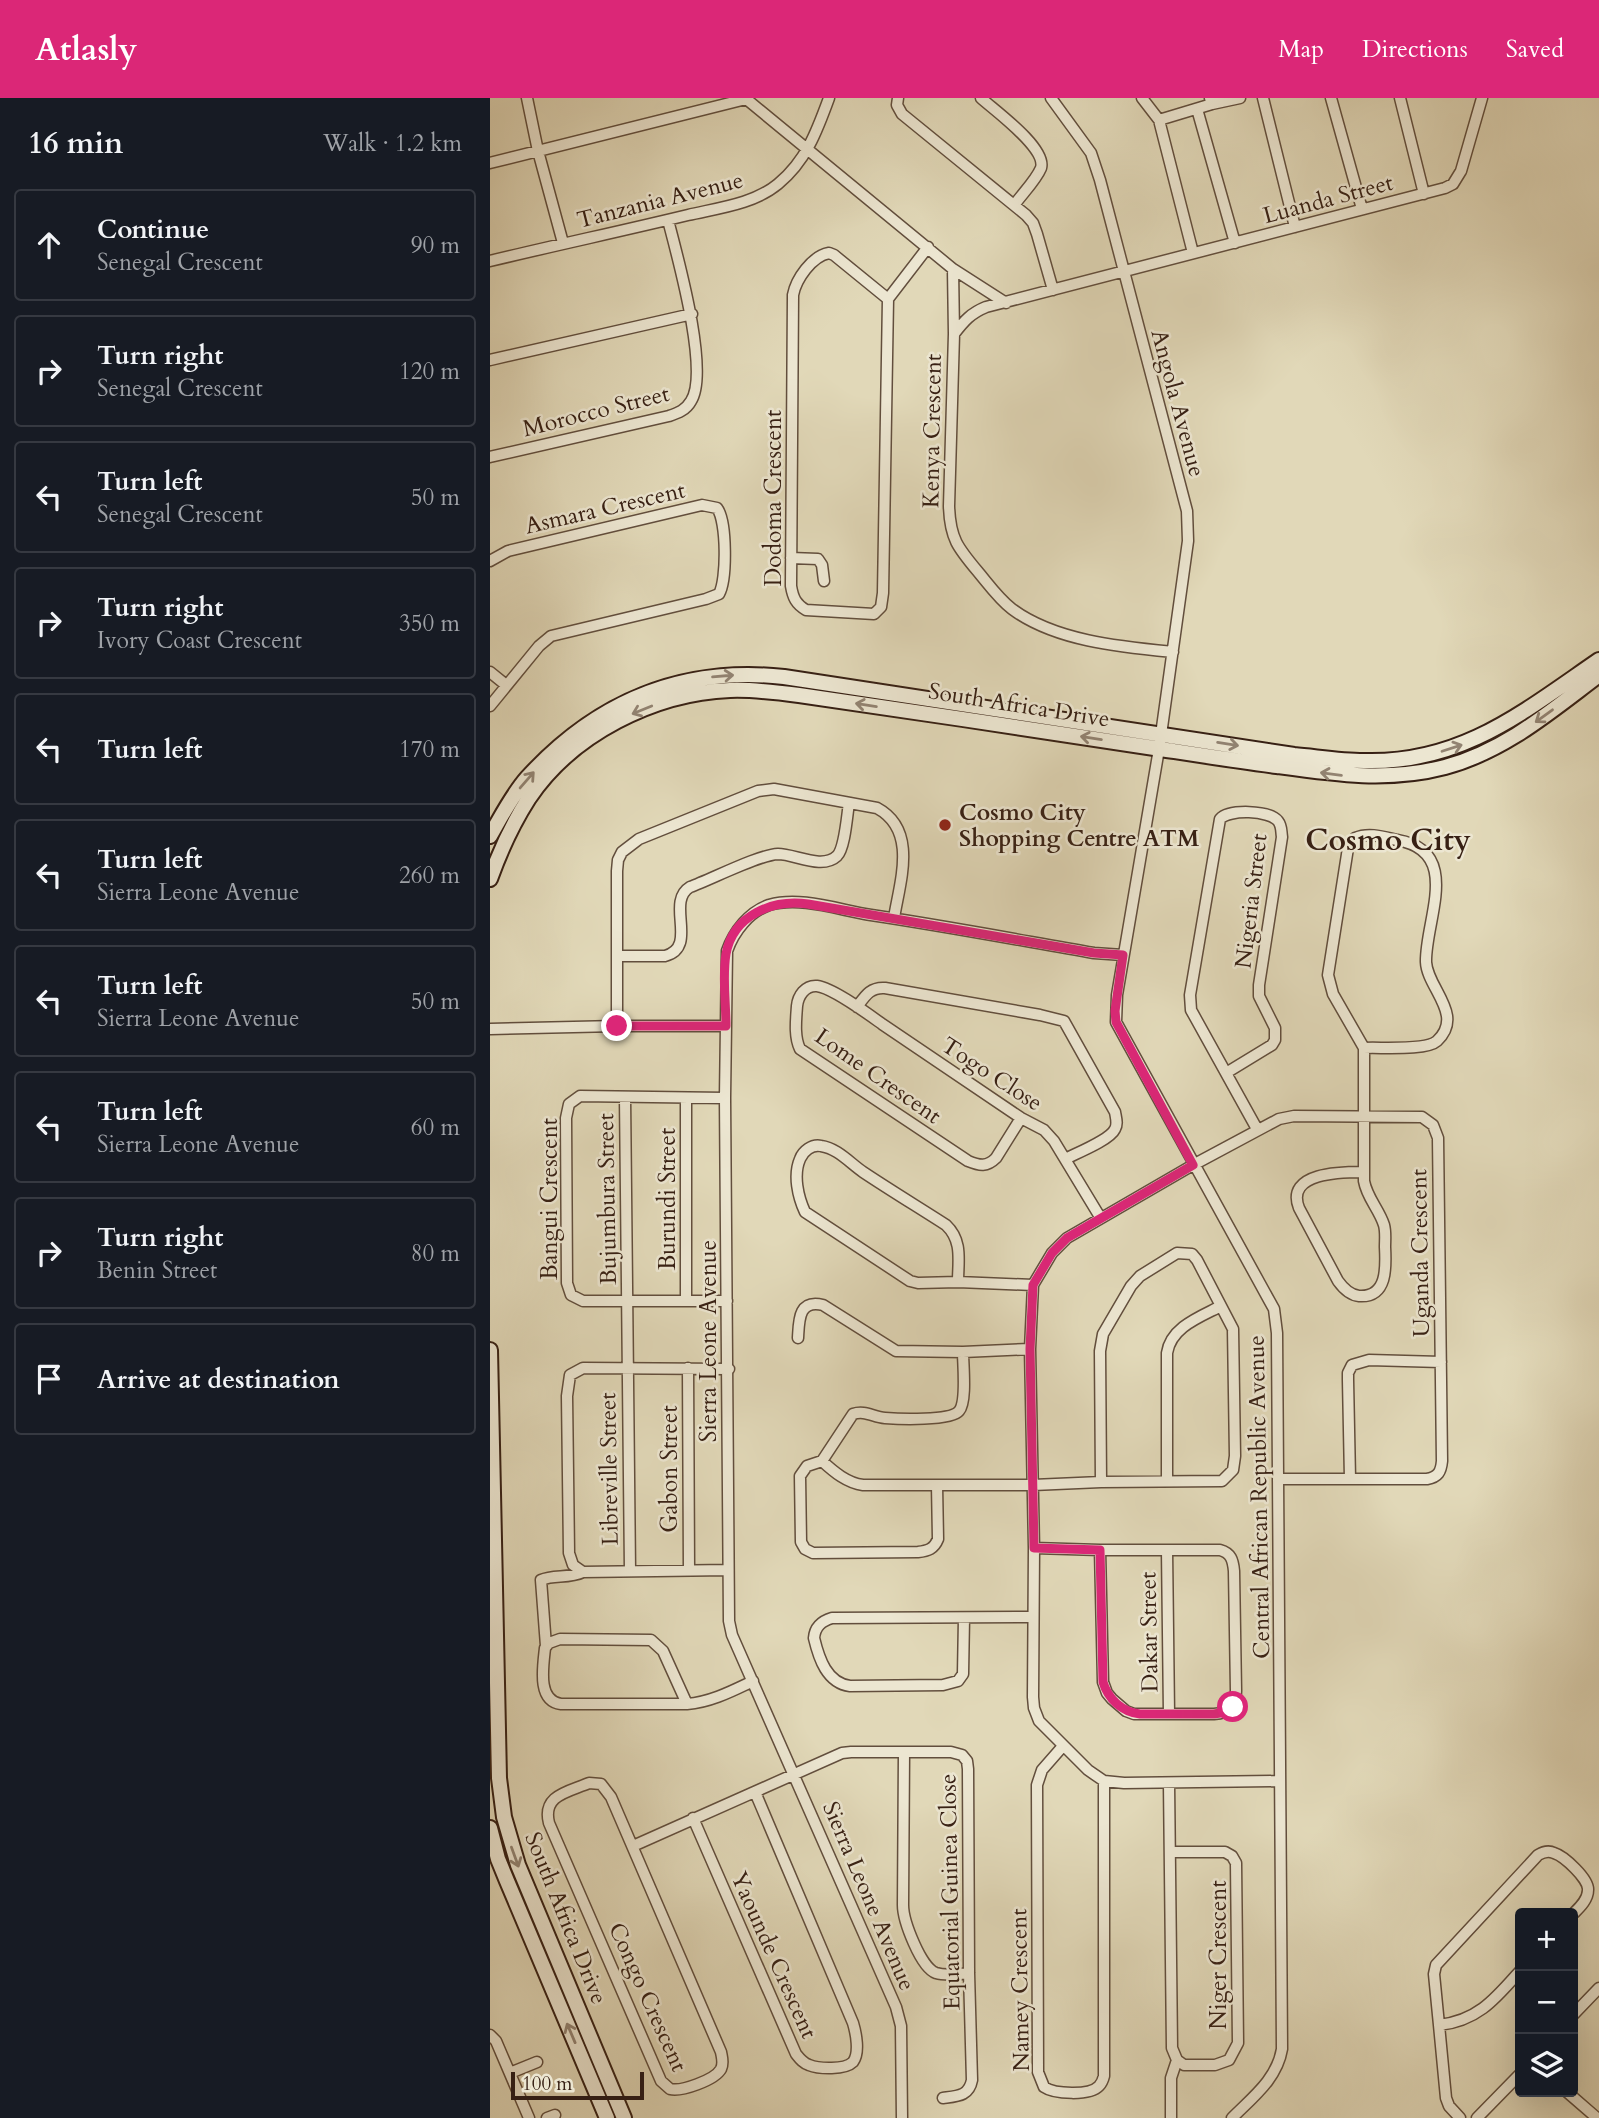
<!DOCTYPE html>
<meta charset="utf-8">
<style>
:root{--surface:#171b24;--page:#20242c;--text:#f1f3f6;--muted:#9ea1a6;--line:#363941;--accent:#db2777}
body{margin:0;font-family:Cardo,serif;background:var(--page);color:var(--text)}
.controls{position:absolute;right:21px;bottom:21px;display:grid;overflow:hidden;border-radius:7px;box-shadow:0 7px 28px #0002}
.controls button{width:63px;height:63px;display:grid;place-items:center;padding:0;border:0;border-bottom:2px solid var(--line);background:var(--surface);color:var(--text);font:35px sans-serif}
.scale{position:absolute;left:21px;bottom:18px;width:133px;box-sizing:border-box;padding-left:7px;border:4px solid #372014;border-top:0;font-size:19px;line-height:24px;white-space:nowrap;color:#372014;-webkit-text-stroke:5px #ece6d1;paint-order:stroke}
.stop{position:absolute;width:21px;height:21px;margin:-16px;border:5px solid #db2777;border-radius:50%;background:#fff}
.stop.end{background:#db2777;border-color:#fff;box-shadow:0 2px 7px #0008}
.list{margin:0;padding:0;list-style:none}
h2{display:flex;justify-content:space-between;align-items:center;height:91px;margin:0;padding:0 28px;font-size:30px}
h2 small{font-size:23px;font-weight:400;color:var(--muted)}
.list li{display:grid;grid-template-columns:46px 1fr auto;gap:21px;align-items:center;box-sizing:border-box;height:112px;margin:0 14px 14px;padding:0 14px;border:2px solid var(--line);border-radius:7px}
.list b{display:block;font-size:26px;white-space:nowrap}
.list p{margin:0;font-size:23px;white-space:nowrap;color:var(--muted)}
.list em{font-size:23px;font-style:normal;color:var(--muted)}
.icon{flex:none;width:38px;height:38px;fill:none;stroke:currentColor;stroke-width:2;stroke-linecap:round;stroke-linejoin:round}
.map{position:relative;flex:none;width:1109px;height:2020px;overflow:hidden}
header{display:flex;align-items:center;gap:42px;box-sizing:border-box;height:98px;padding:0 35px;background:var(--accent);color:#fff}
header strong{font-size:33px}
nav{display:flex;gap:38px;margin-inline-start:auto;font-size:24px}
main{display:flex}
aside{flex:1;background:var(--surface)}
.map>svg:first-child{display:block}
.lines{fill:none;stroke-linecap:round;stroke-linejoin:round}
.street-casing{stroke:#624e3d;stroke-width:13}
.secondary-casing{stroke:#372014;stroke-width:18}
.street{stroke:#ece6d1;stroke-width:10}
.secondary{stroke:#ece6d1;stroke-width:14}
.oneway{stroke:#928372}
.route{stroke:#db2777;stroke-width:9}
.poi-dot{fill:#8f2418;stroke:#ece6d1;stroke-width:2.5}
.labels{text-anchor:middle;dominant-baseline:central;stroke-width:5;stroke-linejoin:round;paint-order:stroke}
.street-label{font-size:23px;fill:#372014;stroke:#ece6d1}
.poi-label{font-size:23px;font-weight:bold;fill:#372014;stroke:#ece6d1;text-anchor:start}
.district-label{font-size:30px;font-weight:bold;fill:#372014;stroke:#ece6d1}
</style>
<header>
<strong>Atlasly</strong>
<nav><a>Map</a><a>Directions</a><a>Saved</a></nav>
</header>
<main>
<aside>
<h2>16 min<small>Walk · 1.2 km</small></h2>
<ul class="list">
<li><svg class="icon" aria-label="ahead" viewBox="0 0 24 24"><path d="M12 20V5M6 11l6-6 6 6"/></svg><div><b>Continue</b><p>Senegal Crescent</p></div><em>90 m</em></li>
<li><svg class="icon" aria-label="right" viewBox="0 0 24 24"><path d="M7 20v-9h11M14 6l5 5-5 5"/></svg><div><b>Turn right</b><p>Senegal Crescent</p></div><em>120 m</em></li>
<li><svg class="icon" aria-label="left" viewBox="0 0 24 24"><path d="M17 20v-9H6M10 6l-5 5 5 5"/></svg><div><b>Turn left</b><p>Senegal Crescent</p></div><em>50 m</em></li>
<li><svg class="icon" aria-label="right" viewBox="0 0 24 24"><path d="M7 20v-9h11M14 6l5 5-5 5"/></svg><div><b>Turn right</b><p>Ivory Coast Crescent</p></div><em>350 m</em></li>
<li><svg class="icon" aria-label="left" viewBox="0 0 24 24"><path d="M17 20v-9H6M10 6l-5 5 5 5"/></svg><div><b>Turn left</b></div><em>170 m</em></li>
<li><svg class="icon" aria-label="left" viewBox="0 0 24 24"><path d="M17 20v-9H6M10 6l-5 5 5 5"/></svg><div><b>Turn left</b><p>Sierra Leone Avenue</p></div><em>260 m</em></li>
<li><svg class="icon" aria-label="left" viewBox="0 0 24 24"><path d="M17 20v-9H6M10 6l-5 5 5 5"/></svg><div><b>Turn left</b><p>Sierra Leone Avenue</p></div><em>50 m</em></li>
<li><svg class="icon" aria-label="left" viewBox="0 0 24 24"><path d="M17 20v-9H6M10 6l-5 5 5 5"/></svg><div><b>Turn left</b><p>Sierra Leone Avenue</p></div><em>60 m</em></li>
<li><svg class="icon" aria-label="right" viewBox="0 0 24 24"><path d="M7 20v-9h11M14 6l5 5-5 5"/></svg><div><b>Turn right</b><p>Benin Street</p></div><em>80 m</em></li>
<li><svg class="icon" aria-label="arrive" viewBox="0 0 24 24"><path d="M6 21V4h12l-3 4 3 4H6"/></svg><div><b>Arrive at destination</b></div></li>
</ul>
</aside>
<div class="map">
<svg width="1109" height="2020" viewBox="0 0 1109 2020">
<rect width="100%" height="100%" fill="#e1d8b8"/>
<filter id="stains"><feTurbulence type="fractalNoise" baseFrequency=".00286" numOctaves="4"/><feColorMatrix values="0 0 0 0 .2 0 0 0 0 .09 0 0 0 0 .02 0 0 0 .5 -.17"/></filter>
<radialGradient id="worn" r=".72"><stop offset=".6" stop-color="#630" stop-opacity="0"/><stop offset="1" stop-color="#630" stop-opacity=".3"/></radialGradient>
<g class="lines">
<defs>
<path id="street" d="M37,0L48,53L73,145
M255,0L463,171L464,236
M408,0L407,7L412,16L536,117L543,125L547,136L563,192
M491,0C504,12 557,50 551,70C546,82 533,95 525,106
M561,0L601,55L610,82L697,413L698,443L669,651L627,897L626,924L779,1202L784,1211L787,1235L792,1951C787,1981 763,1999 742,2020
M652,0L669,22L703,155
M773,0L805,129
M841,0L872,111
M910,0L934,96
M722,6L750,0
M707,11L745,145
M669,22L722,6L720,0
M0,65L256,1
M339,155L344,157L398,201L393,495L391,509L384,516L316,512C306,506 303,500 301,488L303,197C306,181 322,158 339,155Z
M0,163C66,147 132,133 198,117C228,110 264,106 288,86C316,63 327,33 339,0
M463,171L516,205
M398,201L438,149
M0,262L202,216
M0,359L179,318C188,315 196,312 201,303C220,274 187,157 178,122
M301,460L328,461L332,467L334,483
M0,463L18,453L212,407L227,410C237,423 237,482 229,496L216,501L61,538L49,548L0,608
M683,554C631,549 565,543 522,511C509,501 499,487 489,475C468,450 460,441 459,408L464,236C474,223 481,215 496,209L955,90L963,86L971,73L992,0
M0,574L16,587
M127,858H175C209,849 175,804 200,789C222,781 268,757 288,756C305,756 332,772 347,758C355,750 357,717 359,705
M367,909C375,898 380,889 395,890L550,917L574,923L625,1014C626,1020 628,1026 625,1031C620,1042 587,1055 575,1061
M127,928V773L128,762L132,754L149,741L268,693L284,691L387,710C428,732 410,783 404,820
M0,931L127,928H235
M736,975L782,947L785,942V930L769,898V887L792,739C791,733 792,728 788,723C779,712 739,711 730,721L700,897L701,912L767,1031
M135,999L140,1473
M235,1000L90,998L79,1006L76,1020L77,1185L81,1197L93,1203H237
M531,1020L506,1060C497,1069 490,1068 478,1063L310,951C304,939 306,922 307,908C308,898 315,887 327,888C343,890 378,916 392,926C438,957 485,989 531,1020L554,1032L564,1043L610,1119
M873,1074C852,1074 795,1074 809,1110L848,1183C853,1190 859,1197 869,1198C898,1200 896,1168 895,1149C895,1142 896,1134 894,1127C889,1111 877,1100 874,1083V950L843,896L838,877L858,750L865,740C879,734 894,739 907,742C973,753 935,822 936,864C937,890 975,917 947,943C936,953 890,949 874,950
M468,1184C468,1163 473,1143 456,1127C428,1109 400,1092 373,1074C360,1065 347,1050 331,1048C322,1046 313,1053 310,1061C303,1077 308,1099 315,1114L420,1183L428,1185L468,1184L543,1187
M196,1202V1000
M308,1240C309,1223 308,1201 333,1207L406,1253L473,1254L540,1251
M198,1270L199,1472
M332,1363C344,1374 357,1385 373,1387H543L611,1384L732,1383L743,1372L745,1358L743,1231L707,1162L702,1156L687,1155L650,1178L641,1188L613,1236L610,1253L611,1384
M789,1381H937C948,1379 951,1374 952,1363L948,1040L943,1027L932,1019L804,1018L789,1021L703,1067L577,1140L562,1155L543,1187L540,1251L544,1450L543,1599L544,1610L549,1623L598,1672L614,1683L634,1685L790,1683
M860,1381L858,1282V1275L862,1267L879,1262L951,1264
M677,1383V1255C681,1229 710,1219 731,1208
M447,1387L448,1441C444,1451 438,1453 428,1454L323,1455L315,1451L311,1444L310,1378L317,1368L332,1363L363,1316C375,1312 383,1319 395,1320C409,1321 461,1323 469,1313C477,1304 473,1267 473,1254
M544,1450L610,1452H730C741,1455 743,1462 744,1473L746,1593C746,1608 739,1615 724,1616H644L636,1613L622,1601L617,1595L613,1584L610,1452
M677,1452L679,1616
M238,1472L93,1474L83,1467L79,1455L77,1298L80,1277L93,1270L239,1271
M474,1520L473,1576L468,1583L453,1587L360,1588C337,1585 329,1561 324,1540C325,1528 332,1523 342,1520L543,1519
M56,1548L51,1482C64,1476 78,1481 93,1474
M197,1606L173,1553L161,1542L70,1541L59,1545L55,1550C53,1569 47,1603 71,1606H197C221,1604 242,1593 263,1583
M573,1648L552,1672L547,1687L548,1974L554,1989C564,1996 600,1998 609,1988C612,1985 613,1982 614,1978V1683
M414,1654L413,1807C413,1823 431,1870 446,1875C456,1878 469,1876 479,1875
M99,1685L111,1686L121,1699L231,1954C232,1960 234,1965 231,1971C225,1982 191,1994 180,1991L171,1983L59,1725C52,1697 78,1694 99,1685Z
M679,1685L682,1950L687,1962L694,1967H725L739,1962L748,1945L746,1765L742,1758L735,1754H680
M203,1720L306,1956C310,1961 313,1965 319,1967C329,1971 355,1972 363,1964C370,1955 366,1935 363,1925L265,1694
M143,1748L352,1655L361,1654H461L472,1657L477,1663L478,1671L479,1875L482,1982C479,1998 468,1998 453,2000
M1083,1917L1109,1890
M949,1927L944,1876L946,1867L1048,1757C1053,1754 1058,1752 1064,1755C1074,1758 1099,1781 1098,1792C1098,1802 1089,1810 1083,1816
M0,1937L6,1943L39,2020
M20,1975L47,1964
M1077,1994L1107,2020
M57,2020L65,2017
M412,2020L411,1928L406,1909L242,1537L239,1523L235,1000L237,853C244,833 259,814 279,807C311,798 349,812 381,817C455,828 529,842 604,855L633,857
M681,2020V1980L687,1962
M970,2020L959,2008L956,2000L949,1927C988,1923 1006,1900 1030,1873
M987,2020L1030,1976"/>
<path id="secondary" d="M0,738C11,719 22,697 37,680C106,604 192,568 294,579L804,657C827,659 850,663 874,663C971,666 1033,614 1109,562
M0,781C10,753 23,725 39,700C82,636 164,595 240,592C263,591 286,594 309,597C430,614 550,633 671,651C710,657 748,663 787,668C844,676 898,684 955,669C1015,653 1061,613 1109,577
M0,1252L9,1680L14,1719L28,1767L134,2020
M0,1730L8,1761L17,1783L117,2020"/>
</defs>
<use href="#street" class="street-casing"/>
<use href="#secondary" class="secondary-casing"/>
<use href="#street" class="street"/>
<use href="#secondary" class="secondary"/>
</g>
<defs><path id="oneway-shaft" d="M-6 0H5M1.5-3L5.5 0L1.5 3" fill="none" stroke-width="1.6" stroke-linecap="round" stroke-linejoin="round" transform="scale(1.75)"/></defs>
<g class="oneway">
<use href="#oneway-shaft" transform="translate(233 578) rotate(-5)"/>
<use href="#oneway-shaft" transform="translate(376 607) rotate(-171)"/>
<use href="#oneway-shaft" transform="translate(152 612) rotate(158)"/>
<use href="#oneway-shaft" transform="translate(1054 618) rotate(144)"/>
<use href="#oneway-shaft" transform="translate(601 640) rotate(-171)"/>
<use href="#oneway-shaft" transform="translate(738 646) rotate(9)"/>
<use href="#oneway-shaft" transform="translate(962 650) rotate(-18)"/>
<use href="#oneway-shaft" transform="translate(841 676) rotate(-173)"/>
<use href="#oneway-shaft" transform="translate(37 682) rotate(-49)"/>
<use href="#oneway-shaft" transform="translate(25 1759) rotate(70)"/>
<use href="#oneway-shaft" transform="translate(81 1935) rotate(-113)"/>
</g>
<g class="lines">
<path class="route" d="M127,928H236C236,905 232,879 236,856C243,817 283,801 318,806L604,855L633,857L625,913L626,924L703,1067L577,1140L562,1155L543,1187L540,1251L544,1450L610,1452L613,1584C618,1601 632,1614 650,1616H724L736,1614L743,1609"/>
</g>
<circle class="poi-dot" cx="455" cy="727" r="7"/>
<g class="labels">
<g class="street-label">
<text transform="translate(838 101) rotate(-15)">Luanda Street</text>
<text transform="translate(170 102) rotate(-14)">Tanzania Avenue</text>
<text transform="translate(688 305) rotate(75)">Angola Avenue</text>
<text transform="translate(106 313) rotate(-14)">Morocco Street</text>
<text transform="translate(442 333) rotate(-89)">Kenya Crescent</text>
<text transform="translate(283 400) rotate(-90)">Dodoma Crescent</text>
<text transform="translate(115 410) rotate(-13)">Asmara Crescent</text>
<text transform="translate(529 607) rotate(9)">South Africa Drive</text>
<text transform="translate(761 803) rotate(-83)">Nigeria Street</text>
<text transform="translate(502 976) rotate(33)">Togo Close</text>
<text transform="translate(388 978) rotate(35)">Lome Crescent</text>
<text transform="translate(59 1101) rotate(-90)">Bangui Crescent</text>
<text transform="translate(117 1101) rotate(-91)">Bujumbura Street</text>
<text transform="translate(177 1101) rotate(-90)">Burundi Street</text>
<text transform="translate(930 1155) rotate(-91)">Uganda Crescent</text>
<text transform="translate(218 1243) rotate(-90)">Sierra Leone Avenue</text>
<text transform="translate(119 1371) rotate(-91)">Libreville Street</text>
<text transform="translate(179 1371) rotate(-90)">Gabon Street</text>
<text transform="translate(769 1399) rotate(-91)">Central African Republic Avenue</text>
<text transform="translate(659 1534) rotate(-91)">Dakar Street</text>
<text transform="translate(460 1794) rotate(-91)">Equatorial Guinea Close</text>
<text transform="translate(379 1798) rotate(67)">Sierra Leone Avenue</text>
<text transform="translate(76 1820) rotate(68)">South Africa Drive</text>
<text transform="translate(284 1857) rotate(66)">Yaounde Crescent</text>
<text transform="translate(728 1857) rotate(-90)">Niger Crescent</text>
<text transform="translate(530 1892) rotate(-91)">Namey Crescent</text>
<text transform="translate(158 1899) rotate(66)">Congo Crescent</text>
</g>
<g class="poi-label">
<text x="469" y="714">Cosmo City<tspan x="469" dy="26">Shopping Centre ATM</tspan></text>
</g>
<g class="district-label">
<text x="898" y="742">Cosmo City</text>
</g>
</g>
<rect width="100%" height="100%" filter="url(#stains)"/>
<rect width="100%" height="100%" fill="url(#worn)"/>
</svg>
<div class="controls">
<button>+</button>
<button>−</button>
<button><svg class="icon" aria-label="layers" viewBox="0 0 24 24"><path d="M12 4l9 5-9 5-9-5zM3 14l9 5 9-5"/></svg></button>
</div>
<div class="scale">100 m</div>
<div class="stop" style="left:743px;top:1609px"></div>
<div class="stop end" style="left:127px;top:928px"></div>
</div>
</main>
